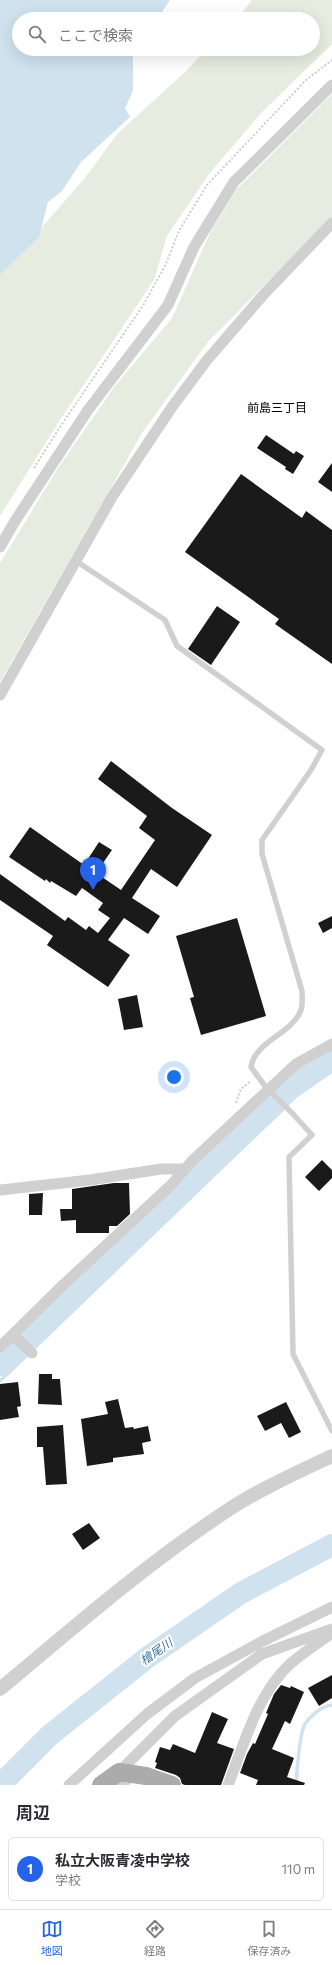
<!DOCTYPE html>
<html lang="ja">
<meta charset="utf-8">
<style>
:root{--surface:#fff;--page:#f2f2f3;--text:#2b2b33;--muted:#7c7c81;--line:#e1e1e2;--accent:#2563eb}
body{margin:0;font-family:Commissioner,"Noto Sans JP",sans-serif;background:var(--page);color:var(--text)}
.you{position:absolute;left:174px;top:1077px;width:14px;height:14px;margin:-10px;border:3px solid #fff;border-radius:50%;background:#1a73e8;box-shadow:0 0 0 6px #1a73e833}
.badge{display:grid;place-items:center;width:26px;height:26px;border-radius:50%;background:var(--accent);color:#fff;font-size:13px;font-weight:700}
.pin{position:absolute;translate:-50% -33px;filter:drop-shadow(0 1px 2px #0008)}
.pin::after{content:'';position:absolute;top:21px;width:14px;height:12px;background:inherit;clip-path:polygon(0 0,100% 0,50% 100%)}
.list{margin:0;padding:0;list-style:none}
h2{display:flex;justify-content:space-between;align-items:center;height:52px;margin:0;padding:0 16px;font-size:17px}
h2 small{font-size:13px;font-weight:400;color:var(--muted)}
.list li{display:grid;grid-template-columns:26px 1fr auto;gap:12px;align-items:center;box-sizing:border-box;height:64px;margin:0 8px 8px;padding:0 8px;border:1px solid var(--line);border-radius:6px}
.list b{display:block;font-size:15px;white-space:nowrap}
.list p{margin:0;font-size:13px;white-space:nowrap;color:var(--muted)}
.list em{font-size:13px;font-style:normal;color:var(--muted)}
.icon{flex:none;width:22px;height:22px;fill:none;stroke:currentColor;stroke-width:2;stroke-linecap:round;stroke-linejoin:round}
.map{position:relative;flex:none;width:332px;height:1785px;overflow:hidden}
.search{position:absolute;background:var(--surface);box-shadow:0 4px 16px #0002;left:12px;right:12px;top:12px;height:44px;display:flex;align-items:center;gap:10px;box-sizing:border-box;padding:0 14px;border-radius:22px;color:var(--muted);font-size:15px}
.sheet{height:124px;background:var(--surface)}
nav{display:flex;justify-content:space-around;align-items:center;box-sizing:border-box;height:56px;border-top:1px solid var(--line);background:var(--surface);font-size:11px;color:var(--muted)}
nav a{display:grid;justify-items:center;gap:2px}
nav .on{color:var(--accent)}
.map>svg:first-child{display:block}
.green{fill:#e6ecdf}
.water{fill:#cfe2ee}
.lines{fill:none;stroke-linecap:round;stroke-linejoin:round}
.stream{stroke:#cfe2ee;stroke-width:3.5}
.river{stroke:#cfe2ee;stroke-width:22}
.building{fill:#1a1a1a}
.path{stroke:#cdcdcd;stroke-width:2;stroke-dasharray:2 2;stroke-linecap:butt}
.service{stroke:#d0d0d0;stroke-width:5.5}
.minor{stroke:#d0d0d0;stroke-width:11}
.tertiary{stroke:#d0d0d0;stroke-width:14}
.primary{stroke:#ababab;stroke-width:18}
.service-bridge{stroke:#d0d0d0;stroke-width:5.5}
.labels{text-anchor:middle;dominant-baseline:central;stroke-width:4;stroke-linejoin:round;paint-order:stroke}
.neighbourhood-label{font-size:12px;fill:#000;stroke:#fff}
.water-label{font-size:12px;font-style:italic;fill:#3f7597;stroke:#fff}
</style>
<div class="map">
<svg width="332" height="1785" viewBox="0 0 332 1785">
<rect width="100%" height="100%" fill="#fff"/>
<path class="green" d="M252,0H332V44L261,113L209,174L167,236L154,280L60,420L0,516V275L84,179L118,133L184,73L207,49H313V19H237Z
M332,94V217L207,343L142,433L0,682V563L58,468L115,386L172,318L210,233L236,190Z"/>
<path class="water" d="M0,0H170L157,19H19V49H137L133,55V91L125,108L130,117L81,162L62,191L48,202L39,237L0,275Z"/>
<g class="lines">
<path class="stream" d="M0,1381L296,1096L332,1071
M296,1785C297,1773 299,1733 305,1724C311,1715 322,1706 332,1705"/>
<path class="river" d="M0,1365L275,1104L293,1084L332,1058
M0,1785L50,1735L148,1657L241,1593L332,1545"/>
</g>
<path class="building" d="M266,435L294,454L296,451L304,456L293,474L285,469L286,467L257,448Z
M332,463V492L318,482Z
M241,474L302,518L306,511L332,530V664L275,624L279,619L185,552Z
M217,606L240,622L211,665L188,649Z
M111,761L172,808L212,835L177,887L151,869L132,898L160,916L148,934L124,918L108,940L130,955L108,987L47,945L53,936L0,900V874L65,921L68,917L86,930L89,926L98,933L110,918L98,910L103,903L82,888L76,896L51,881L50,883L46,879L45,881L9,857L30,827L84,865L99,842L112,850L96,873L121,890L155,840L139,828L147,816L98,779Z
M332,916V928L323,933L318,923Z
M237,918L266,1016L201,1035L190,998L194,997L176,936Z
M137,995L143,1027L124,1030L118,999Z
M322,1160L332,1170V1178L319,1191L305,1177Z
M114,1183H129L130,1214L117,1226H109V1233H76V1220L61,1221L60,1209H72V1189Z
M43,1193L42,1215H29V1194Z
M39,1374H52V1379H60L62,1405L38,1404Z
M18,1382L21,1406L17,1407L19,1417L0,1420V1384Z
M118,1399L125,1428L133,1427L134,1429L148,1426L151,1441L142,1443L144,1454L113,1458V1462L87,1466L81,1419L108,1414L105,1402Z
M286,1402L301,1432L289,1438L281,1423L265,1431L257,1416Z
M63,1425L67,1484L46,1485L43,1447H37V1427Z
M89,1523L100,1538L83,1550L72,1534Z
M332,1675V1698L319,1706L308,1688Z
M281,1685L290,1688L291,1686L304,1692L290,1724L285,1721L272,1749L294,1758L287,1777L305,1783L304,1785H256L258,1780L240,1773L247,1754L253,1743L255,1744L268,1714L266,1713L274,1694Z
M212,1712L228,1719L217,1743L234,1749L221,1785H185L182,1784L180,1778L176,1775L155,1768L157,1763L155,1762L160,1747L170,1750L173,1744L195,1753Z"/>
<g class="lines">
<path class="path" d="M34,468L62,424L144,304L165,266L179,231L207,185L306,80L332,60
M236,1103L241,1089L251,1081"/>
<path class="service" d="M76,561L165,620L177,646L322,750L311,770L262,840V854L302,991C302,996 303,1005 301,1010C292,1034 255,1041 251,1067L265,1086
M293,1114L312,1135L289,1157L293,1354L332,1431"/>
<path class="minor" d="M0,547L15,521L88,410L168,305L194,247L234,182L332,85
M0,695L112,497L172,407L207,360L265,293L332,223
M0,1190L90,1180L161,1169H183
M13,1335L32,1353
M0,1347L62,1286L171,1185L192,1161L296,1064L332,1044
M119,1772L175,1716L262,1654L332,1629
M69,1785L147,1714L195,1678L263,1641L332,1607
M121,1785L133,1774
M228,1785C244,1745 257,1694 290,1664C303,1653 318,1643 332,1633"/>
<path class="tertiary" d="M0,1689C73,1628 145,1565 225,1512C258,1490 296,1473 332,1456"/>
<path class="primary" d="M101,1785L119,1772L146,1776L172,1785"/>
<path class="service-bridge" d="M265,1086L293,1114"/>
</g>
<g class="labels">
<g class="neighbourhood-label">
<text x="277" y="407">前島三丁目</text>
</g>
<g class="water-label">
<text transform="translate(156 1651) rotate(-35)">檜尾川</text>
</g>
</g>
</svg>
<div class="you"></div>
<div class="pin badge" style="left:93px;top:890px">1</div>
<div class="search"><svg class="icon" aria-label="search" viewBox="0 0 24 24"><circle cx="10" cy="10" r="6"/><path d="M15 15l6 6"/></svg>ここで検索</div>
</div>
<section class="sheet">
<h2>周辺<small></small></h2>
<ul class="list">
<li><span class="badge">1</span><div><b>私立大阪青凌中学校</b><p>学校</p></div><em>110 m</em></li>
</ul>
</section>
<nav>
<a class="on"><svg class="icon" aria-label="map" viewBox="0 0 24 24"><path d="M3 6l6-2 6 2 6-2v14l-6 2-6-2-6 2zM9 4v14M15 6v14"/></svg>地図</a>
<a><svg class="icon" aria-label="directions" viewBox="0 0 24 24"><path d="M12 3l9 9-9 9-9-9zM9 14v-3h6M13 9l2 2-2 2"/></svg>経路</a>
<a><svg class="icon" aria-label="saved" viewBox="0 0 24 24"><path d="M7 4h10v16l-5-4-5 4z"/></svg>保存済み</a>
</nav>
